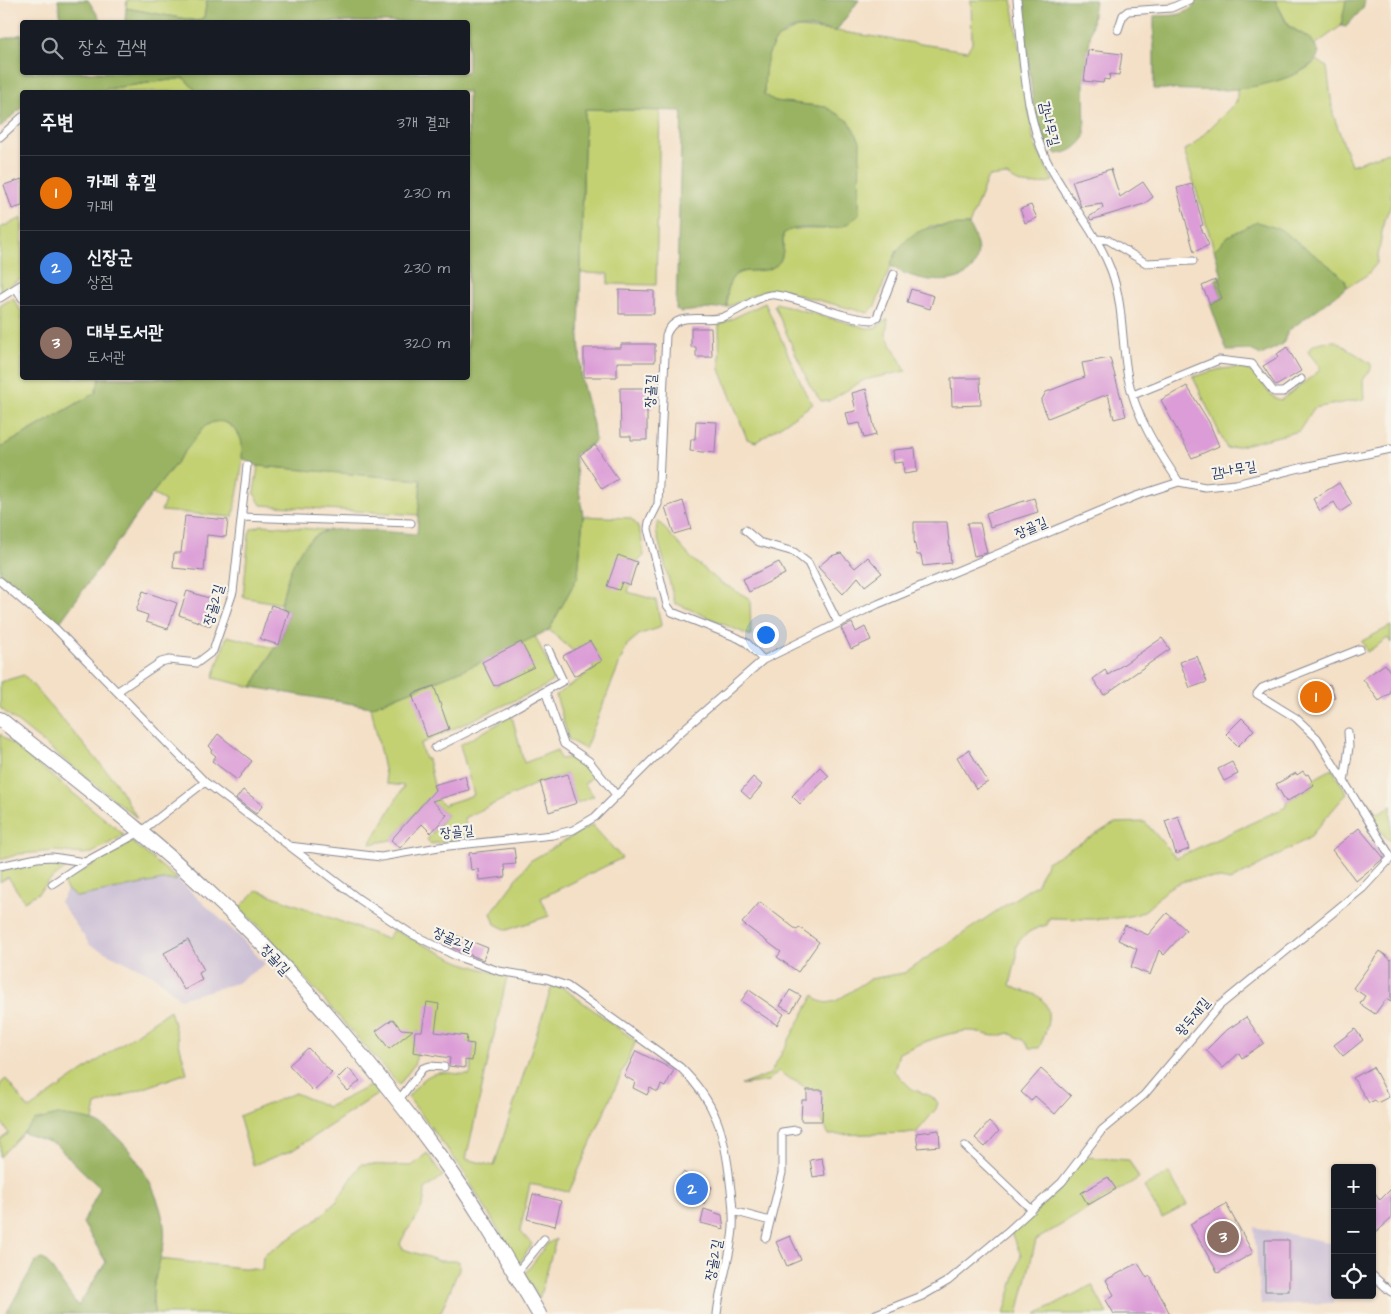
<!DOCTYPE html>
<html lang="ko">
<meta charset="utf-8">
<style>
:root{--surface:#171b24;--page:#20242c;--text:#f1f3f6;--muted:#9ea1a6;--line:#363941;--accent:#2563eb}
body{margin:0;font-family:"Architects Daughter","Poor Story",sans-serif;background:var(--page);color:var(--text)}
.controls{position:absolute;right:15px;bottom:15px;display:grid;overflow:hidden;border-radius:5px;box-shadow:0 1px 4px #0004}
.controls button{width:45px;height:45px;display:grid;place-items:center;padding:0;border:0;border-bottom:1px solid var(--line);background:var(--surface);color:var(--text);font:25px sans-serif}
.you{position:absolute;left:765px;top:634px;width:18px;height:18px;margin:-12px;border:4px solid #fff;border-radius:50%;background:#1a73e8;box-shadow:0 0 0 8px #1a73e833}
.badge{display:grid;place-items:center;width:32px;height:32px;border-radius:50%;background:var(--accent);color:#fff;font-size:16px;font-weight:700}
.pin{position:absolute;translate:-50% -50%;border:2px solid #fff;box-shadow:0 1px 5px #0006}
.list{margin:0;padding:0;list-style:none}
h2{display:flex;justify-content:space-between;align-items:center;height:65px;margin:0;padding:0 20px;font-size:21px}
h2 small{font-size:16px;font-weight:400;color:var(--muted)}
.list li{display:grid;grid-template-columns:32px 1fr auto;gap:15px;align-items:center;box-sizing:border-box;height:75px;padding:0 20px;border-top:1px solid var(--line)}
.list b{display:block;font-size:19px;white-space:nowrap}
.list p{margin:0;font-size:16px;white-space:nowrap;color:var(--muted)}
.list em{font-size:16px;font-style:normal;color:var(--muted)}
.icon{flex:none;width:28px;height:28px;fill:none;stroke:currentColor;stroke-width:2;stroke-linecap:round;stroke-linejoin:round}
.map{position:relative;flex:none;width:1391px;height:1314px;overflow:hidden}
.search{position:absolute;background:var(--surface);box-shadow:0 1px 4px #0004;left:20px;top:20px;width:450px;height:55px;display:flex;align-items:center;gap:12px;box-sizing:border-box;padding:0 18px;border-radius:5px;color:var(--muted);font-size:19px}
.panel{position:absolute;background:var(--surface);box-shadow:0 1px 4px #0004;left:20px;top:90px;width:450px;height:290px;border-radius:5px}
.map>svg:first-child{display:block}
.industrial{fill:#cbbfd5}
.green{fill:#c3d172;stroke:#6f8068}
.forest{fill:#9ab364;stroke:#5a7161}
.building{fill:#db9cd7}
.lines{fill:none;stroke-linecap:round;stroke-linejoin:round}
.service-casing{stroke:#888892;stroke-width:9}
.minor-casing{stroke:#888892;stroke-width:16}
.service{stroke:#fff;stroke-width:7}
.minor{stroke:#fff;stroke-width:14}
.labels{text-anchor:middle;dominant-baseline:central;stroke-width:4.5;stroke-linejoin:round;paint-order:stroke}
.street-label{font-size:14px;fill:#1b2f5e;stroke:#f7f3e8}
</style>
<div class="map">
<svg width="1391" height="1314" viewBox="0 0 1391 1314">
<rect width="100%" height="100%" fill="#f7f3e8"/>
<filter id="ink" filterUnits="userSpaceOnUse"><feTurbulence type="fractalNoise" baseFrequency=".02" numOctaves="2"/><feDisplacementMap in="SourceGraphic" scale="10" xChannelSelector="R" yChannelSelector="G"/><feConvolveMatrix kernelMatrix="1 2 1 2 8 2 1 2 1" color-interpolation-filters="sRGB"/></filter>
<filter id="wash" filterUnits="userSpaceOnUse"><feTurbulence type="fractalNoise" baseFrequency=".0096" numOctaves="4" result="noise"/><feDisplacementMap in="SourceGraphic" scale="20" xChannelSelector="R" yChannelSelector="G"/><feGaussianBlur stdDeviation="1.12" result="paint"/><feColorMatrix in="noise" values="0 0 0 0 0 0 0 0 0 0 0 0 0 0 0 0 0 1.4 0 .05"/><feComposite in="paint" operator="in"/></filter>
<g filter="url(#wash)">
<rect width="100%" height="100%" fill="#f4e0c7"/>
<path class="industrial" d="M163,880H178L240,937L265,964L237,983L180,999L155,976L90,945L60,902L67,890L77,897Z
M1254,1227L1334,1243V1303L1261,1305Z"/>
<path class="green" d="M127,0H207L204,17L197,21L126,8Z
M971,0H1012L1034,143L1053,181C1034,186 1023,188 1007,175L988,177L969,225L930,226L897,250L875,306L868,313L775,289L765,290L727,307C725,249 762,285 780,261C784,255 783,241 783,234L789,229H825L826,107L775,101L764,94L765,62L776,39L797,28L836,31L967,51L972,43Z
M1275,0H1346L1347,3L1341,26L1315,45L1311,39L1289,26Z
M1317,60L1327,67L1333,114L1351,165L1391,151V206L1384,220L1377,263L1367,275L1347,287L1345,280L1228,236L1214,250L1184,150L1191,147L1237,101V89C1264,83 1297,80 1317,60Z
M184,78L197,92H102L106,89Z
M585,109L660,111L656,285L608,284V274L581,273Z
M22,218V278L0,292V228Z
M13,298L22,313V378H100L95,393L0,448V306Z
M765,303L806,394L813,404L756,442L747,439L720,369L719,325Z
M776,303L866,328H875L888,319L886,335L906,371L864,380L829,401H821L810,386L774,305Z
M1336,341L1371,364V369L1363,380L1364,399L1314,408L1299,431L1227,449L1193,377C1212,371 1245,359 1259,379C1266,387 1270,398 1281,400L1319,371L1320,367L1308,352C1313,340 1325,342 1336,341Z
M222,420C229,425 238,430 241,439C247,457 236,497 233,517L161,511L165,501L152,494L204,427L213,421Z
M258,466L421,480L419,515L261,505L254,493Z
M583,516L630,518C642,526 642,543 644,556L637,562L628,592L656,600L661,625L659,628L640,634L627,645L585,749L569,740L556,695L594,669L592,666L601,661L590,641L573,651L549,630L578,576Z
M658,521L692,559L720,582L750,599L751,636L675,603L656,531Z
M262,525L325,530C294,554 290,567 281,604L243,597L249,534L251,529Z
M1391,626V643L1388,638L1367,652L1362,641Z
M227,636L275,648L252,687L213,678Z
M535,636L553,674L552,681L546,686L420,744L425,759H428L437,799L443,805L474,795L460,745L512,716L524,763L557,750L560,759L574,757L595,775L584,784L594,796L577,803L567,774L540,782L464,818L470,837L431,844L427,840L447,815L428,798L391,840L370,844L404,786L387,784L371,707L482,662L495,686L533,667L521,642Z
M24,675L115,781L137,818L0,708V682Z
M0,734L111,824L124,835L92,853L82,854L57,851L19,854L0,860Z
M1332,769L1347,793L1309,838L1230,881C1211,876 1179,877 1164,892C1154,901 1148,912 1134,915C1107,922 1076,918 1049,918L1047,925C1032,929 1024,933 1016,946L1017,956L1010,985C1019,991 1027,991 1036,995C1057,1007 1046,1032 1039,1048H1030L1023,1040L1009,1033C988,1041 985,1030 967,1031C943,1033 920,1044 899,1053L894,1071L912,1089L931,1096L938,1103L936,1109L916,1133L829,1135L822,1121V1090H807C799,1080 787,1080 779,1071L768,1081L741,1085L770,1074L814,995L819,1001L827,1003L836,1001L870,979L904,973L1037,884L1047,862L1115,823L1145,822L1176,858L1286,807V802L1314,785L1312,780Z
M1366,800L1378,813L1391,806V841L1386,838L1363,804Z
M592,825L622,858L541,898L549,916L507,930L495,924L491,913L530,861Z
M132,842L178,880H163L77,897L67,890L63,882Z
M35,864L69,866L50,880L38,893L24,901L8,877L0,882V871Z
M257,890L387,939L393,930L460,962L507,977L466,1159L494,1166L552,986L563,988L570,993L636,1041L569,1192L530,1184L520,1231L532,1244L519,1264L460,1166L408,1097C431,1067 435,1072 470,1075L474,1044L444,1034L416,1031L413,1051L418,1052L414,1065L399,1085L259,926L239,908Z
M170,1010L187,1073L96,1105L93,1121L58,1115L34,1121L0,1157V1140L9,1133L0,1120V1084L6,1079L29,1109Z
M374,1084L381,1092L293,1150L253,1165L239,1116L295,1093L328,1107Z
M427,1153L443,1176L425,1189C425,1216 409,1222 400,1244L403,1249L440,1261H459V1269L440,1314H155C150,1297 155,1277 159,1259L262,1270L263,1256L314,1222L336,1202L361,1164L412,1166Z
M1085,1157L1129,1160L1139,1178L1036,1240L1018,1314H1004L1021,1255L1011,1233L1055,1194Z
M1169,1173L1187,1205L1162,1218L1144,1187Z
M556,1239L539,1299L525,1274L547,1244Z
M1092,1285L1107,1314H1036Z"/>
<path class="forest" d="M58,0H88L102,22H61Z
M207,0H859L836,31C824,30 808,25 797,28C765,35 765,68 764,94L775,101L826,107L849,121L860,141L859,214C854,218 849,224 843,226C825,233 798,222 783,234C783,241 784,255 780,261C762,285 725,249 727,307L681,312L676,309L682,111L585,109L579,338L582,382L593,424L595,442L574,455L583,516L578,576L549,630L482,662L371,707L252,687L275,648L279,645L289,611L280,608C286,581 295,542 325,531C333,527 402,533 417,534L421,480L258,466L242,458C242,452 243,443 240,437C232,421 218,417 204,427L152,494L58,625L0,574V448L95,393L100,378H468V92H197L184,78L106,89L100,92H22V107L0,127V40L22,34V72H468V22H125L126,8L197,21L204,17Z
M1022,0H1095L1084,84L1085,137C1078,147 1070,153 1057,154L1046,145L1034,113Z
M1197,0H1275L1288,26L1311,39L1319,53C1312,76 1258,87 1236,89C1210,92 1181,89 1154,89V16C1171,15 1189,18 1197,0Z
M1346,0H1365L1363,8L1346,27L1341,26Z
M1257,222L1280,229L1335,270L1345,280L1347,287L1288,331L1283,344L1261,355L1251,350L1227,351L1210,304L1222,298L1215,280L1222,276L1214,250L1228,236Z
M969,225C974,235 980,247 977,258C969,293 910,281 890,265C909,225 929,226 969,225Z
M58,1115C68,1117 81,1117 92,1121C129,1133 170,1204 164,1243C160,1266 148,1290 155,1314H6L36,1261L43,1259L47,1262L78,1306L106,1262L83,1223L100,1188L55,1144L23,1133L34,1121Z"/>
<g id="blocks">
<path class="building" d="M1088,50L1122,54L1119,75L1110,74L1109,80L1104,79L1103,83L1084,81Z
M1111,169L1120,197L1143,182L1153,197L1144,204L1091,220L1089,217L1103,208L1102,204L1081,207L1072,181Z
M22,179V206L12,209L4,185Z
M1192,184L1203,225L1200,226L1209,245L1194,252L1177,188Z
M1031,205L1037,218L1025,223L1020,209Z
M1215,280L1222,298L1210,304L1202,286Z
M911,289L934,296L930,309L907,302Z
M619,290L654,291V314H619Z
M691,328H711L712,357H696V347H691Z
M621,344H655V362H617V377H584V348H621Z
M1287,347L1301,371L1276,386L1263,366L1278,357L1277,354Z
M1110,358L1126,416L1114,419L1108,394L1048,418L1041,401L1046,392L1085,377L1082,363Z
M951,378H980L981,405L952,406Z
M1187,386L1209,422L1219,446L1192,458L1161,400Z
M620,388H653L652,409H647V440H631V436H621Z
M866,389L876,435L864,438L860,423L849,425L846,413L856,411L852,393Z
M696,421L717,422L715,453L690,451L691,439H695Z
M595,445L618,479L602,489L580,455Z
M915,448L917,472L904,474L903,462L894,463L893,450Z
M1339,483L1352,504L1340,512L1334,502L1320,511L1313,499Z
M1034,498L1038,512L990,527L986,513Z
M683,501L691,529L674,534L665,507Z
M185,516L228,520L226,537L207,535L204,571L173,568L174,553H181Z
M914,522H947L951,563L923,566L921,555H917L914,540Z
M967,523H980L987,553L974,556Z
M841,553L855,568L868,557L882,573L865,586L858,577L843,594L818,567L831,556Z
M618,555L637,562L630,585L622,582L619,590L607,586Z
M779,562L785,574L749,592L743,579Z
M143,591L177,603L168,629L146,622L148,615L136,611Z
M187,591L218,601L210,626L179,615Z
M271,605L289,611L279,645L260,639Z
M852,623L856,632L865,627L871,640L851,649L841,628Z
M1162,638L1170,649L1104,695L1093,679L1105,670L1108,675Z
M590,641L602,661L574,676L563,656Z
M521,642L534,667L494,686L482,662Z
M1197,656L1207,682L1190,688L1180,662Z
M1385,664L1391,673V693L1379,701L1363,679Z
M1330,684L1335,697L1306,709L1301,696Z
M434,686L449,729L427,737L412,694Z
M1242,718L1254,730L1238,746L1226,734Z
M218,734L252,761L237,780L212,761L216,756L211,752L212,749L209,746Z
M969,750L988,782L976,789L957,757Z
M1232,762L1238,774L1224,781L1218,769Z
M820,767L829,776L800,804L792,796Z
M1303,771L1306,775L1308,774L1314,785L1286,802L1276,784L1296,773L1297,775Z
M568,774L577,803L549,812L540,782Z
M465,776L469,790L432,801L447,815L431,833L422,824L400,848L391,840L435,790L433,785Z
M753,777L762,785L750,799L741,791Z
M243,790L263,805L256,814L236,799Z
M1178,816L1189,849L1176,854L1165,821Z
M1359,828L1384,858L1356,881L1332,850Z
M514,848L516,864L504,865L505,877L479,880L478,869L471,870L469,853Z
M760,902L797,930L799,927L819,942L798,972L777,957L781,952L742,923Z
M1167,913L1186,930L1164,955L1159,950L1150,975L1131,967L1137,949L1118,940L1125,925L1148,935Z
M450,933L488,948L483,960L446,945Z
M188,940L204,970L199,973L202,980L184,990L164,953Z
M1380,951L1391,960V1002L1386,999L1375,1014L1360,1004L1365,996L1353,988Z
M749,990L784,1014L777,1025L741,1001Z
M790,990L801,996L791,1012L780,1006Z
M427,1002L439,1004L435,1032L467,1036L466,1043L474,1044L472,1061L465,1060V1068L449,1066L450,1058L413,1052L415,1031H422Z
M1246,1017L1264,1043L1242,1058L1239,1053L1223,1068L1206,1050L1224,1032Z
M393,1019L401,1029L413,1030L389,1049L376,1031Z
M1355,1029L1363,1040L1343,1056L1334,1045Z
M308,1048L332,1073L313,1091L289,1065Z
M636,1051L674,1070L665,1087L661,1085L658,1092L650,1088L647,1095L633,1088L635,1082L624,1076Z
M1373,1067L1389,1097L1377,1103L1375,1100L1369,1103L1353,1078Z
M348,1068L360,1081L348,1091L337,1079Z
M1041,1069L1071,1096L1055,1114L1035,1096L1031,1101L1021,1092Z
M807,1090H823L822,1121H801L802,1100H807Z
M989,1122L999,1131L985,1147L975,1138Z
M939,1130L940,1146L918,1148L916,1133Z
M822,1158L825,1175L813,1177L810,1160Z
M683,1172L712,1187L704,1204L674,1189Z
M1108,1177L1116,1189L1088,1205L1081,1193Z
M1372,1188L1380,1200L1391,1189V1219L1372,1236Z
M533,1194L561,1201L555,1226L527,1219Z
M1226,1204L1253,1253L1218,1273L1190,1224Z
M704,1209L722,1215L724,1229L701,1223Z
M790,1236L801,1260L787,1266L776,1242Z
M1265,1240H1289V1291H1265Z
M1138,1263L1147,1278L1150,1276L1170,1314H1114L1106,1300L1114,1295L1106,1280Z"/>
</g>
</g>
<g filter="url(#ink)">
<use href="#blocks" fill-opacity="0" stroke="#888892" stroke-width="1"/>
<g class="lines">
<defs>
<path id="service" d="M1017,0C1023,50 1024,114 1046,159C1065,198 1095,229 1111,270C1124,305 1121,341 1128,378C1136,417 1157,449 1179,482L1205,487L1236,484L1304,467L1391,449
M1118,30L1123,15L1128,11L1171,8L1189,0
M0,137L22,117
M1097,239L1108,240L1146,263L1193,261
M16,288L22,298
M0,298L22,284
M1133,395L1219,360L1252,364L1274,392H1283L1301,379
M242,517L411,523
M745,530L759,542L794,552L808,563L838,623
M0,581L56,629L205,782L359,899L410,933L458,957L499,971L547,979L567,986L680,1067C716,1102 725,1134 730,1182C732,1197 734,1213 733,1228C731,1257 720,1285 717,1314
M1360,649L1262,688L1257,694L1296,718L1317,738L1391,857
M763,660L747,643L738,638L672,612L667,605L648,529L649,522L658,504L666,335C676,309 702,323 723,317C738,312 761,293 776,295C808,300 839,318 872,320L877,317L894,274
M118,691L161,662L169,660L197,663L213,651L233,592L247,466
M545,691L564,744L589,761L617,796
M435,748L508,712L563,681L548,649
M1344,782L1349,747L1348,732
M289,846L381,857L439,847L553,835L573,830L595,817L675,737L763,660L878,604L1136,496L1179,482
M0,866L37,858L52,857L85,862L140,832L205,782
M52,884L85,862
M398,1101L423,1068L430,1066L444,1067
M965,1146L1032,1210
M733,1211L770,1221
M766,1238L782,1173V1132L796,1130
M515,1275L544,1239
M1372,1275L1391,1292
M876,1314L922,1296L948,1281L1007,1232L1062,1182L1102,1130L1144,1095L1219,1006L1363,888L1391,858"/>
<path id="minor" d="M0,719C70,776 144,831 210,893C292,969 376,1068 442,1159C478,1208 508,1262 539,1314"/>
</defs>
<use href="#service" class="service-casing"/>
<use href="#minor" class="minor-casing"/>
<use href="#service" class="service"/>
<use href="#minor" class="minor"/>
</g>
</g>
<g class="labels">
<g class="street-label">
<text transform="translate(1049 124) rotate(76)">감나무길</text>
<text transform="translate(651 391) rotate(-87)">장골길</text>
<text transform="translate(1234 470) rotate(-10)">감나무길</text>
<text transform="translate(1031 528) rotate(-23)">장골길</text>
<text transform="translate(214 605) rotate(-74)">장골2길</text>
<text transform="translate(457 832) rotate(-6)">장골길</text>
<text transform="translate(453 940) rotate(24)">장골2길</text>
<text transform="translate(275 960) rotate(47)">장골1길</text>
<text transform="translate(1193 1017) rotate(-50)">왕두재길</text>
<text transform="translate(714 1260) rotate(-79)">장골2길</text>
</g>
</g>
</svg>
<div class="controls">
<button>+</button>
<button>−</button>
<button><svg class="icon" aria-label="locate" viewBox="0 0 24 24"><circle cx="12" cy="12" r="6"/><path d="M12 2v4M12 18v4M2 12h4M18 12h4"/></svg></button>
</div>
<div class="you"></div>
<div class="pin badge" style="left:1316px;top:697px;background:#e8710a">1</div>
<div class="pin badge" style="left:692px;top:1189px;background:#3f7fe0">2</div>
<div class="pin badge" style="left:1223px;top:1237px;background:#8d6e63">3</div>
<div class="search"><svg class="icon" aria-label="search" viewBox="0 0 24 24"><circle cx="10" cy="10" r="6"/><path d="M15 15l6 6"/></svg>장소 검색</div>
<section class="panel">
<h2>주변<small>3개 결과</small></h2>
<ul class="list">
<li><span class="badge" style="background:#e8710a">1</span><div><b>카페 휴겔</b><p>카페</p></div><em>230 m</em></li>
<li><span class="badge" style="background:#3f7fe0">2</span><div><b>신장군</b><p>상점</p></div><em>230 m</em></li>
<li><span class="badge" style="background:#8d6e63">3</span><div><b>대부도서관</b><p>도서관</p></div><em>320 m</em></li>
</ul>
</section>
</div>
